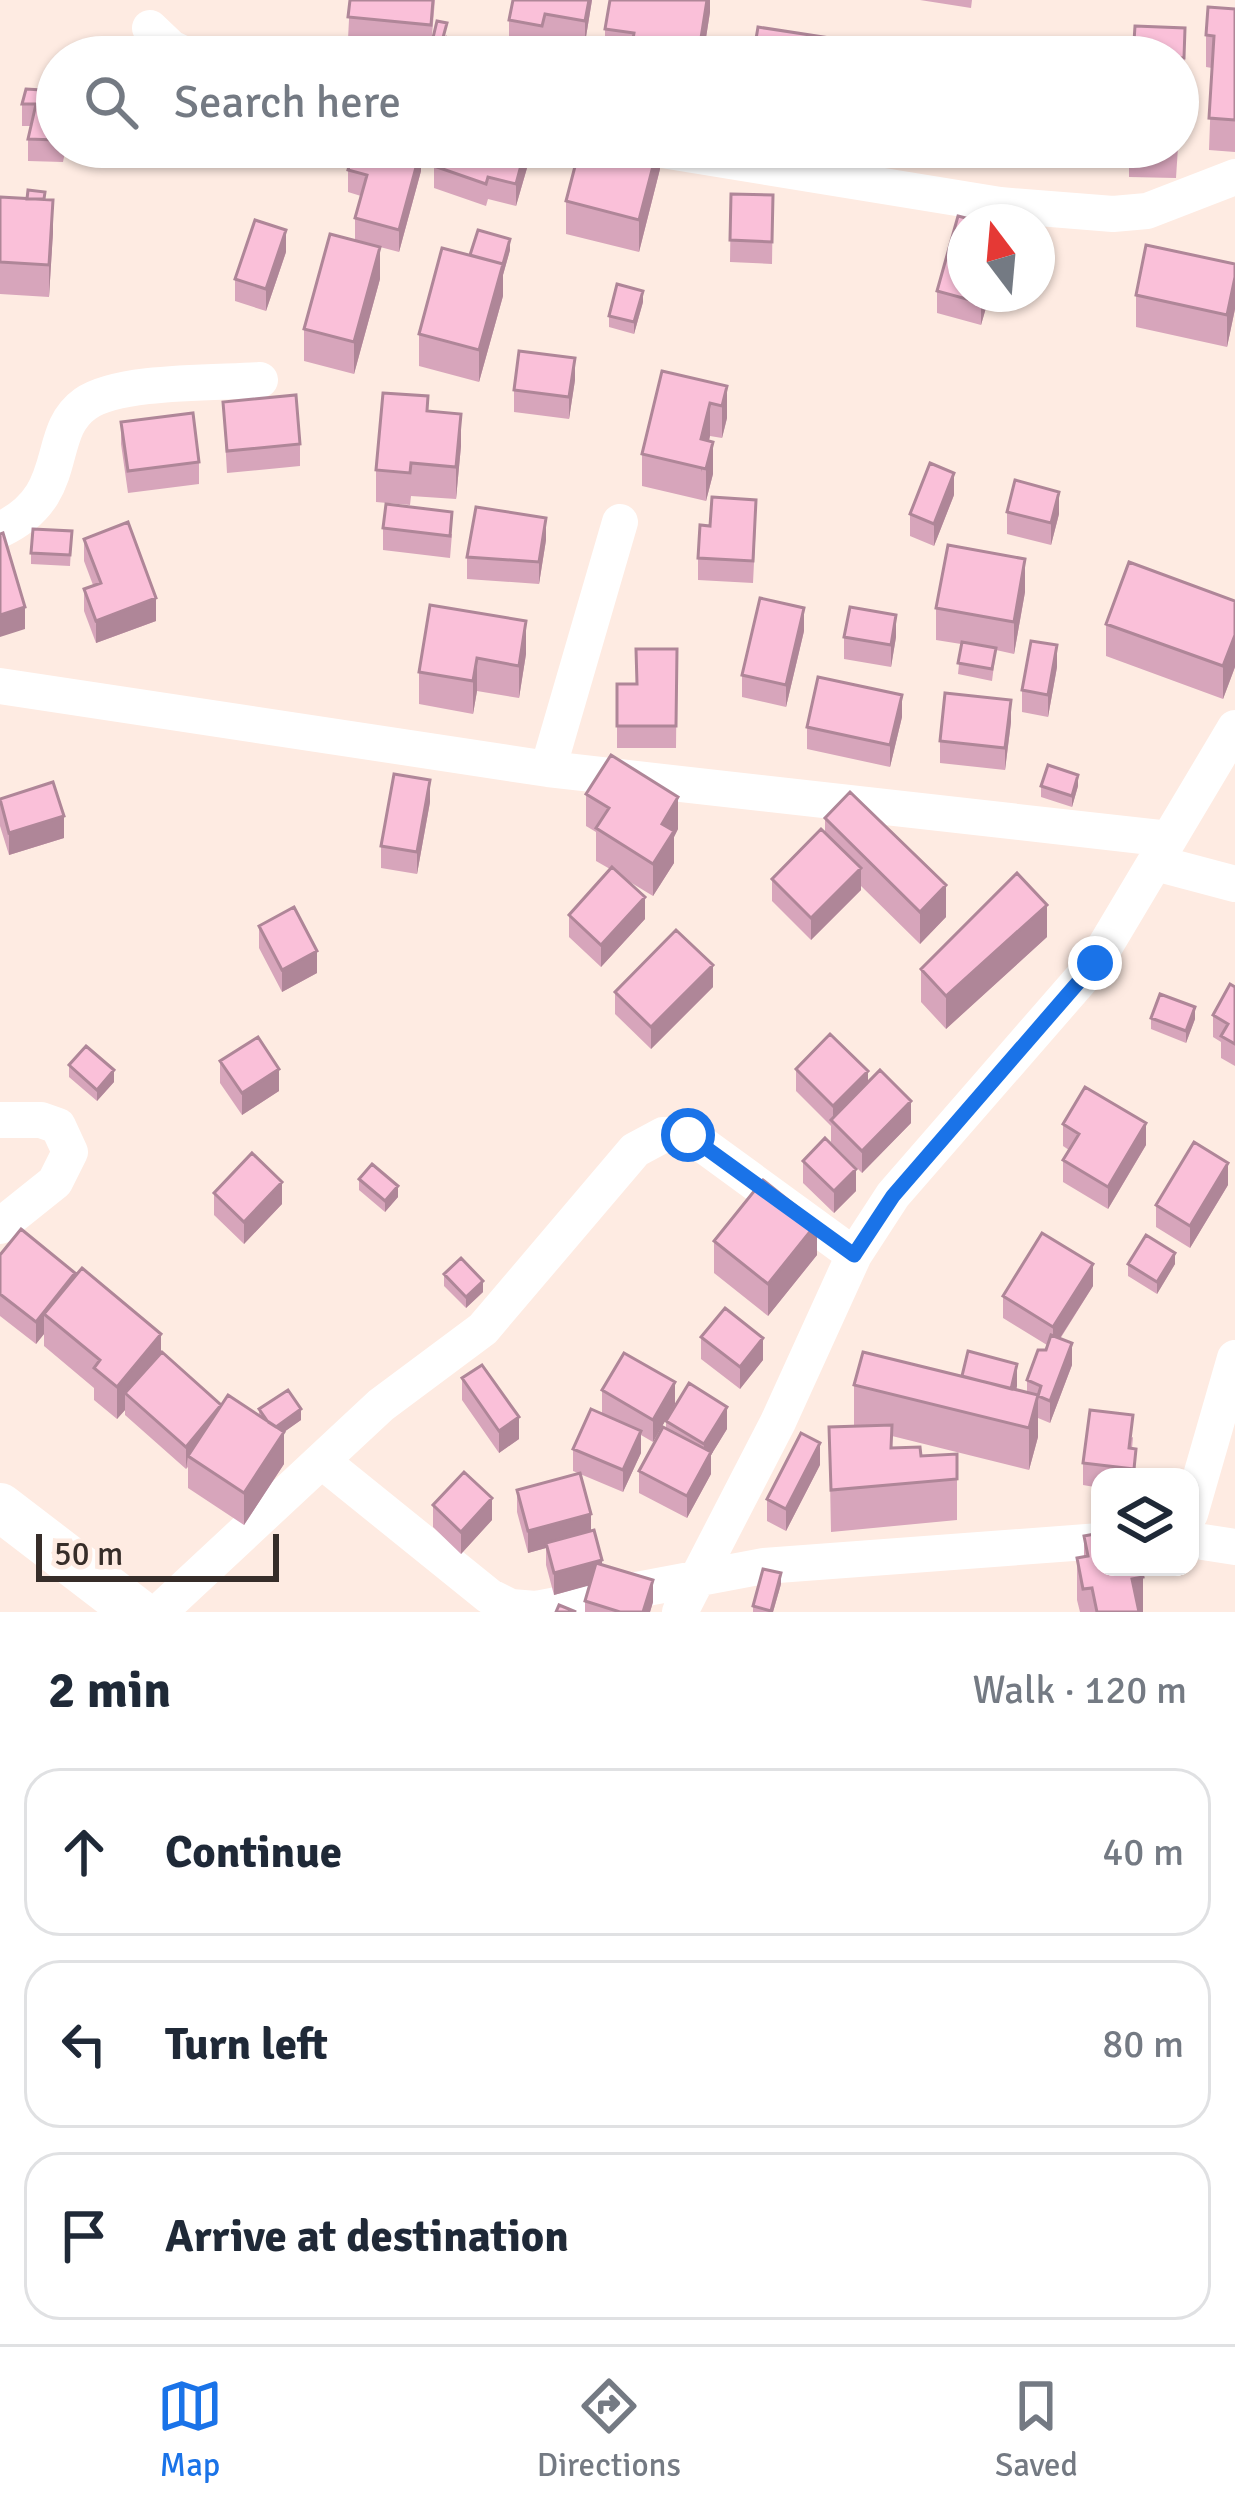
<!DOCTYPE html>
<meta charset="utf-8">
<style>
:root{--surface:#fff;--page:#f6f6f7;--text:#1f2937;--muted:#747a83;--line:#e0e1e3;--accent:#1a73e8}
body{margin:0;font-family:Signika,sans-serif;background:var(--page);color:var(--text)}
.controls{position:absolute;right:36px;bottom:36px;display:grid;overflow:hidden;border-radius:24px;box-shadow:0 3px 9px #0004}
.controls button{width:108px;height:108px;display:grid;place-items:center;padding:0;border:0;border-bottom:3px solid var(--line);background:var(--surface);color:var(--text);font:60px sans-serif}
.compass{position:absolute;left:947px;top:204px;width:108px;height:108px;border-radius:50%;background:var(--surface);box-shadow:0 3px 9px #0004;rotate:344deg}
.scale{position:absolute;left:36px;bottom:30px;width:243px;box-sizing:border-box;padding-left:12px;border:6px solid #362d29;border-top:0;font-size:33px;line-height:42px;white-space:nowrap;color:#362d29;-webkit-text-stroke:9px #feebe2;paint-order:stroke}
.stop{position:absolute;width:36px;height:36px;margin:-27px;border:9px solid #1a73e8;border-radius:50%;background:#fff}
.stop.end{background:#1a73e8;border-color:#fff;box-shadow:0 3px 12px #0008}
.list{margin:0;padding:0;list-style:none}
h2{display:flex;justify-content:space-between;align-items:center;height:156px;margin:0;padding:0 48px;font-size:51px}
h2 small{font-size:39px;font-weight:400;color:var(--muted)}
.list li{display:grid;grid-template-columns:78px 1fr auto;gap:36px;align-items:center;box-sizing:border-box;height:168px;margin:0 24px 24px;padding:0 24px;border:3px solid var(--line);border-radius:36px}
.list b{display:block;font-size:45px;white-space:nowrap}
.list em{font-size:39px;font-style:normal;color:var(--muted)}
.icon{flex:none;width:66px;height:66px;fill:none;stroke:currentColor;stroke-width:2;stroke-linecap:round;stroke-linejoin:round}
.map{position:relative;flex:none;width:1235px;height:1612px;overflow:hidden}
.search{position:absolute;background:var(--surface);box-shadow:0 3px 9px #0004;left:36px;right:36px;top:36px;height:132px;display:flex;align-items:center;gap:30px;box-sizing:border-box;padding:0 42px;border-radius:66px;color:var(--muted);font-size:45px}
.sheet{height:732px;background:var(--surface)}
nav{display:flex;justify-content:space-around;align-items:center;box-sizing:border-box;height:168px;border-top:3px solid var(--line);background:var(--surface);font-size:33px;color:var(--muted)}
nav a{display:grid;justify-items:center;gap:6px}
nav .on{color:var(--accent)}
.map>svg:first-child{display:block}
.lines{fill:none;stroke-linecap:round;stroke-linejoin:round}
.minor{stroke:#fff;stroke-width:36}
.tertiary{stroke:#fff;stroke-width:48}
.wall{fill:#d7a5bb}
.shaded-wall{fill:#af8698}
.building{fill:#fac0d9;stroke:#af8698;stroke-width:3}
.route{stroke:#1a73e8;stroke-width:15}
</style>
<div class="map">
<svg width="1235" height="1612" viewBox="0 0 1235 1612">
<rect width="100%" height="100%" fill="#feebe2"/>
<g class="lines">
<path class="minor" d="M150,28L171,48L190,57
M644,147L1000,205L1113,214L1147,211L1235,177
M0,530C74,495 43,434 85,404C118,380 217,383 260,380
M0,686L548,769L1169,839
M548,769L620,522
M1156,863L1235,884
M0,1120H41L58,1126L70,1152L55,1182L0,1226
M323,1462L489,1596L511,1607L536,1609L764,1566L1100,1541
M1190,1514L1235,1358
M1190,1540L1235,1547
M159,1612L381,1405L483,1329L635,1150L663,1135L688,1134L854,1255
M680,1612L778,1422L854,1255L893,1195L1095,963L1235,728"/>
<path class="tertiary" d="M0,1507L137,1612"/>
</g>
<path class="wall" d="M350,0H435L431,47L348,39Z
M513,0H592L585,43L545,36L542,48L509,42V20Z
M710,0V12L703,57H605V29Z
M920,0H972L971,8Z
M1235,9V152L1209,150L1212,68L1206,67V35Z
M1185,28L1184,91L1178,90V57Z
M447,35L441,56L432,53V42Z
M57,91V147H66L63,162L28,161V139L31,126H22V104Z
M660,147V169L639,252L566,234V201Z
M1053,147H1100V150L1053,153Z
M1129,147H1178L1176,178L1129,177Z
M434,166L527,168L516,206L488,199L486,206L434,188Z
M348,170L421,171L399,252L380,247V279L354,374L304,361V329L355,240V218L361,196L348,192Z
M731,194L773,195L772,264L730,262Z
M0,197L45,199L53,232L49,297L0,294Z
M510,250L503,275V296L479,382L419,366V334L470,255Z
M286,252L266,311L235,301V279Z
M1235,264V309L1227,347L1136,327V295Z
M937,291L990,294L981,325L937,313Z
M643,302L634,334L609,327V316Z
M575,380L569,419L514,412V390Z
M727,386V418L722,438L710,436L709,441L713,474L706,501L642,486V454Z
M223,402L300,444V466L227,473Z
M428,411L461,446L456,499L411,496L410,505L376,502V470Z
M121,422L199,462V484L128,493L121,444Z
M954,495L934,546L910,536V514Z
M1007,512L1059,514L1051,545L1007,534Z
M756,522L753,583L698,580V558L710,526Z
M383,528L452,534L450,558L383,550Z
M72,531L70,566L31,564V553Z
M84,539L156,621L96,643L84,611V589L93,585L84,561Z
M546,540L539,584L467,579V557Z
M1025,592L1014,654L996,650L992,681L958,674L961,644L936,640V608Z
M1235,601V667L1223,699L1106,656V624Z
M526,621V654L519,698L477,691L473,714L419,704V672Z
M804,631L786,707L742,697V675Z
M844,637H896L891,667L844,659Z
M677,649L676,748H617V684H636Z
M1057,667L1048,717L1022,712V690Z
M902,717L890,767L807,749V727Z
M1011,722L1005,770L940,763V741Z
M1041,786H1078L1072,807L1041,797Z
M586,794L678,829L674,837V863L653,896L625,879L645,919L601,967L569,937V915L610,869L596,861V832L586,826Z
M0,799L64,838L9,855L0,826Z
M430,802L417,874L381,868V846Z
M825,818L946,917L920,944L861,886V890L811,940L772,901V879L825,832Z
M259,926L317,973L282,992L259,948Z
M1047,937L946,1029L921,1002V969Z
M713,987L651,1049L615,1014V992Z
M1235,987V1066L1221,1058V1042L1213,1037V1015Z
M1151,1018L1195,1019L1186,1043L1151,1029Z
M220,1061L279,1091L242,1115L220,1083Z
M69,1065L114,1082L97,1101L69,1077Z
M796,1069L868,1083L911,1123L862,1173L831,1142V1126L796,1091Z
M1063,1124L1146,1145L1108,1209L1063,1182V1160L1069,1150L1063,1146Z
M803,1161L856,1191L834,1213L803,1183Z
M359,1179L398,1197L385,1212L359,1190Z
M1228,1185L1190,1248L1156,1227V1205Z
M214,1193L282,1204L244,1244L214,1215Z
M714,1241L817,1255L768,1316L714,1273Z
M0,1255L75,1277L221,1405L259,1416V1409L301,1420L284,1432V1464L244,1525L188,1488V1467L186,1469L125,1415V1410L117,1419L94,1400V1388L44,1346V1334L36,1344L0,1316Z
M1128,1264H1175L1157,1294L1128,1276Z
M444,1274L483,1292L466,1308L444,1286Z
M1093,1286L1060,1339L1072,1365L1050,1423L1038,1418V1437L1029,1470L892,1436V1448L921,1456L957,1454V1520L831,1532L829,1427L854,1426V1385L962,1376L1017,1386L1016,1390L1027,1393V1380L1047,1345L1003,1318V1296Z
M701,1337L763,1360L740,1389L701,1359Z
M462,1378L519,1439L499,1453L462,1400Z
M602,1390L675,1404L653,1442L641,1435V1453L623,1492L573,1471V1449L602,1413Z
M666,1421L727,1429L711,1455V1474L687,1518L639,1493V1471L666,1428Z
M1133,1437L1132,1449L1136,1471V1477H1100V1488L1083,1485V1463Z
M820,1465L786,1531L767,1521V1499Z
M517,1490L591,1530L602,1564L653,1602L650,1612H585V1601L589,1585L554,1595L546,1565V1548L528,1553L517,1512Z
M433,1505L492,1520L461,1554L433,1527Z
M1084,1536L1143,1612H1080L1077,1600V1558L1084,1557Z
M781,1584L773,1612H753V1606Z"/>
<path class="shaded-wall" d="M589,0H592L585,43V21Z
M707,0H710V12L703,57H698Z
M527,147V168L516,206V184Z
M658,147H660V169L639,252V220Z
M421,149V171L399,252V230Z
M53,200V232L49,297V265Z
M286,230V252L266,311V289Z
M510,239V250L503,275V296L479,382V350Z
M380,247V279L354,374V342Z
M1235,277V309L1227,347V315Z
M643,291V302L634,334V322Z
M984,294H990L981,325V303Z
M575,358V380L569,419V397Z
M727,386V418L722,438V406Z
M710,403V436L701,472V439Z
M461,414V446L456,499V467Z
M713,442V474L706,501V469Z
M954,473V495L934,546V524Z
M1059,492V514L1051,545V523Z
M546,518V540L539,584V562Z
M1025,559V592L1014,654V622Z
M156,598V621L96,643V621Z
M25,607V629L0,637V615Z
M804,608V631L786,707V685Z
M896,615V637L891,667V645Z
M526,621V654L519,698V666Z
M1235,635V667L1223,699V666Z
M1057,645V667L1048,717V695Z
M477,658V691L473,714V681Z
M902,695V717L890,767V745Z
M1011,700V722L1005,770V748Z
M1078,775V786L1072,807V796Z
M430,780V802L417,874V852Z
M678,797V829L674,837V863L653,896V864L662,824Z
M64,816V838L9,855V833Z
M861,868V890L811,940V918Z
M946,885V917L920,944V912Z
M645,897V919L601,967V945Z
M1047,905V937L946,1029V996Z
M317,951V973L282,992V970Z
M713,965V987L651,1049V1027Z
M1195,1007V1019L1186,1043V1031Z
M279,1069V1091L242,1115V1093Z
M114,1070V1082L97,1101V1090Z
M868,1071V1093L833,1123V1106Z
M911,1101V1123L862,1173V1151Z
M1146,1123V1145L1108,1209V1187Z
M1228,1163V1185L1190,1248V1226Z
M856,1169V1191L834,1213V1191Z
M282,1182V1204L244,1244V1222Z
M398,1186V1197L385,1212V1201Z
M817,1223V1255L768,1316V1284Z
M1175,1253V1264L1157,1294V1282Z
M1093,1264V1286L1053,1349V1327Z
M75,1273V1295L44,1314V1334L36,1344V1322Z
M483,1281V1292L466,1308V1297Z
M161,1334V1366L125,1393V1410L117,1419V1387Z
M763,1338V1360L740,1389V1367Z
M1072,1343V1365L1050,1423V1401Z
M1017,1364V1386L1009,1418V1396Z
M675,1382V1404L653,1442V1420Z
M1038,1395V1437L1029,1470V1428Z
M223,1406L188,1456L186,1469V1447Z
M727,1407V1429L711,1455V1474L687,1518V1496L704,1465V1444Z
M301,1409V1420L284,1432V1464L244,1525V1493L273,1429Z
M519,1417V1439L499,1453V1431Z
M641,1431V1453L623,1492V1470Z
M820,1443V1465L786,1531V1509Z
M492,1498V1520L461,1554V1532Z
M591,1514V1536L546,1543V1548L528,1553V1531Z
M602,1560V1582L554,1595V1573Z
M781,1573V1584L773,1612H771Z
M1143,1577V1612H1132V1579Z
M653,1580V1602L650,1612H643Z"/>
<path class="building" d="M350,0H433L431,25L348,17Z
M513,0H589L585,21L545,14L542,26L509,20Z
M610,0H707L698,57H630L634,33L605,29Z
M1208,7L1235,9V120L1209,118L1214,36L1206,35Z
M437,21L447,23L441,45L432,42Z
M1135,26L1185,28L1184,58L1133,57Z
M758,27L843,40L840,57H753Z
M26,89L57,91V140L28,139L36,104H22Z
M354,147L421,149L399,230L355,218L367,175L348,170Z
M439,147H526L516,184L488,177L486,184L434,166Z
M580,147H658L639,220L566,201Z
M28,190L45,192L44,199H27Z
M731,194L773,195L772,242L730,240Z
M0,197L53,200L49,265L0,262Z
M958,216L981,222H965V294H984L981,303L937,291Z
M255,220L286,230L266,289L235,279Z
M478,230L510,239L503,264L470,255Z
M330,234L380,247L354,342L304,329Z
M1146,245L1235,264V277L1227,315L1136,295Z
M442,248L503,264L479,350L419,334Z
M617,284L643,291L634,322L609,316Z
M519,351L575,358L569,397L514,390Z
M662,371L727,386L722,406L710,403L701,439L713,442L706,469L642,454Z
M383,393L428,396L427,411L461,414L456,467L411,463L410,473L376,470Z
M296,395L300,444L227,451L223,402Z
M193,413L199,462L128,471L121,422Z
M930,463L954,473L934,524L910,514Z
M1015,480L1059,492L1051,523L1007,512Z
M712,497L756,500L753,561L698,558L700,525L710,526Z
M386,504L452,512L450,536L383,528Z
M476,507L546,518L539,562L467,557Z
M128,522L156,598L96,621L84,589L101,583L84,539Z
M33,529L72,531L70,555L31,553Z
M3,533L25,607L0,615V534Z
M948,545L1025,559L1014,622L936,608Z
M1129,562L1235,601V635L1223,666L1106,624Z
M760,598L804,608L786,685L742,675Z
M430,605L526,621L519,666L477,658L473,681L419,672Z
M850,607L896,615L891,645L844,637Z
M1031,641L1057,645L1048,695L1022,690Z
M962,642L996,648L992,669L958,663Z
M636,649H677L676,726H617V684H637Z
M818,677L902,695L890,745L807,727Z
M945,693L1011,700L1005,748L940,741Z
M611,755L678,797L662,824L674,831L653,864L596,828L609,808L586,794Z
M1048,765L1078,775L1072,796L1041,786Z
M394,774L430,780L417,852L381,846Z
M53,782L64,816L9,833L0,799Z
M850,792L946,885L920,912L825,818Z
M821,829L861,868L811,918L772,879Z
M612,867L645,897L601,945L569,915Z
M1017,873L1047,905L946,996L921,969Z
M294,907L317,951L282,970L259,926Z
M676,930L713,965L651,1027L615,992Z
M1230,984L1235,987V1044L1221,1036L1228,1024L1213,1015Z
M1160,994L1195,1007L1186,1031L1151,1018Z
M830,1034L868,1071L833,1106L796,1069Z
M258,1037L279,1069L242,1093L220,1061Z
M86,1046L114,1070L97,1090L69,1065Z
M880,1070L911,1101L862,1151L831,1120Z
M1085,1087L1146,1123L1108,1187L1063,1160L1079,1134L1063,1124Z
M825,1138L856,1169L834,1191L803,1161Z
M1194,1142L1228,1163L1190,1226L1156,1205Z
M252,1153L282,1182L244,1222L214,1193Z
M372,1164L398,1186L385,1201L359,1179Z
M763,1180L817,1223L768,1284L714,1241Z
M21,1229L75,1273L36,1322L0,1294V1255Z
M1042,1233L1093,1264L1053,1327L1003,1296Z
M1146,1235L1175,1253L1157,1282L1128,1264Z
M461,1258L483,1281L466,1297L444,1274Z
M82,1268L161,1334L117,1387L94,1368L100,1360L44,1314Z
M725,1308L763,1338L740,1367L701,1337Z
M1051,1335L1072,1343L1050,1401L1038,1396L1041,1386L1027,1380L1038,1350H1046Z
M968,1351L1017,1364L1011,1389L962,1376Z
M162,1352L221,1405L186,1447L125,1393Z
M863,1352L1038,1395L1029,1428L854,1385Z
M624,1353L675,1382L653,1420L602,1390Z
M482,1365L519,1417L499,1431L462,1378Z
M689,1383L727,1407L704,1444L666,1421Z
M288,1390L301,1409L276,1427L268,1422L259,1409Z
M228,1395L284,1432L244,1493L188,1456Z
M591,1409L641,1431L623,1470L573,1449Z
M1090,1410L1133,1415L1129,1448L1136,1449L1134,1469L1083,1463Z
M892,1425L891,1448L920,1447L921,1456L957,1454V1479L831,1490L829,1427Z
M663,1427L711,1452L687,1496L639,1471Z
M801,1433L820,1443L786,1509L767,1499Z
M464,1472L492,1498L461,1532L433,1505Z
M580,1473L591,1514L528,1531L517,1490Z
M594,1530L602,1560L554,1573L546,1543Z
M1100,1533V1567H1141L1143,1577L1132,1579L1139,1612H1097L1092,1588L1083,1589L1077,1558L1088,1556L1084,1536Z
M596,1563L653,1580L643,1612H620L585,1601Z
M763,1569L781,1573L771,1611L753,1606Z
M559,1605L576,1612H556Z"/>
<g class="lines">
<path class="route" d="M688,1135L854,1255L893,1196L1095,963"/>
</g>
</svg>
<div class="controls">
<button><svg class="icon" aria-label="layers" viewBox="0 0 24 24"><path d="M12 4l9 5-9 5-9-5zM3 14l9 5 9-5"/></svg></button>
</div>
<svg class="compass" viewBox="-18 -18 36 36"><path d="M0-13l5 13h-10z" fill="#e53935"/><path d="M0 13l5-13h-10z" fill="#747a83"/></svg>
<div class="scale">50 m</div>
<div class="stop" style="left:688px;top:1135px"></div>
<div class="stop end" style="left:1095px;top:963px"></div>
<div class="search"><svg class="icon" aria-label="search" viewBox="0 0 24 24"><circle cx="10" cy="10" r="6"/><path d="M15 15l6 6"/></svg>Search here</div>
</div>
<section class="sheet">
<h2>2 min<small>Walk · 120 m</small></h2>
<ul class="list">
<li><svg class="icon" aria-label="ahead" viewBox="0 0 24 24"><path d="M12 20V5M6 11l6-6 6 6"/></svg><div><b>Continue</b></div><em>40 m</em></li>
<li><svg class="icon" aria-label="left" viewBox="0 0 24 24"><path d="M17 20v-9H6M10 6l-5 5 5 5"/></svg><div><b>Turn left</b></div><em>80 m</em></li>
<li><svg class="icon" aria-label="arrive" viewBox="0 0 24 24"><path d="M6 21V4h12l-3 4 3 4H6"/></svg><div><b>Arrive at destination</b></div></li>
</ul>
</section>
<nav>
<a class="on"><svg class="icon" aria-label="map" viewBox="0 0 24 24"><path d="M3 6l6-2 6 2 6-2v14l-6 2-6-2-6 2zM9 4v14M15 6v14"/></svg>Map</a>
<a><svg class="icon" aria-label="directions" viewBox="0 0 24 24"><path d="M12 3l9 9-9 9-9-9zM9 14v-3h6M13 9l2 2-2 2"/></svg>Directions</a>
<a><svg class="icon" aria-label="saved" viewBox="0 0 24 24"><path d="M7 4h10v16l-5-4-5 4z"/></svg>Saved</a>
</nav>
